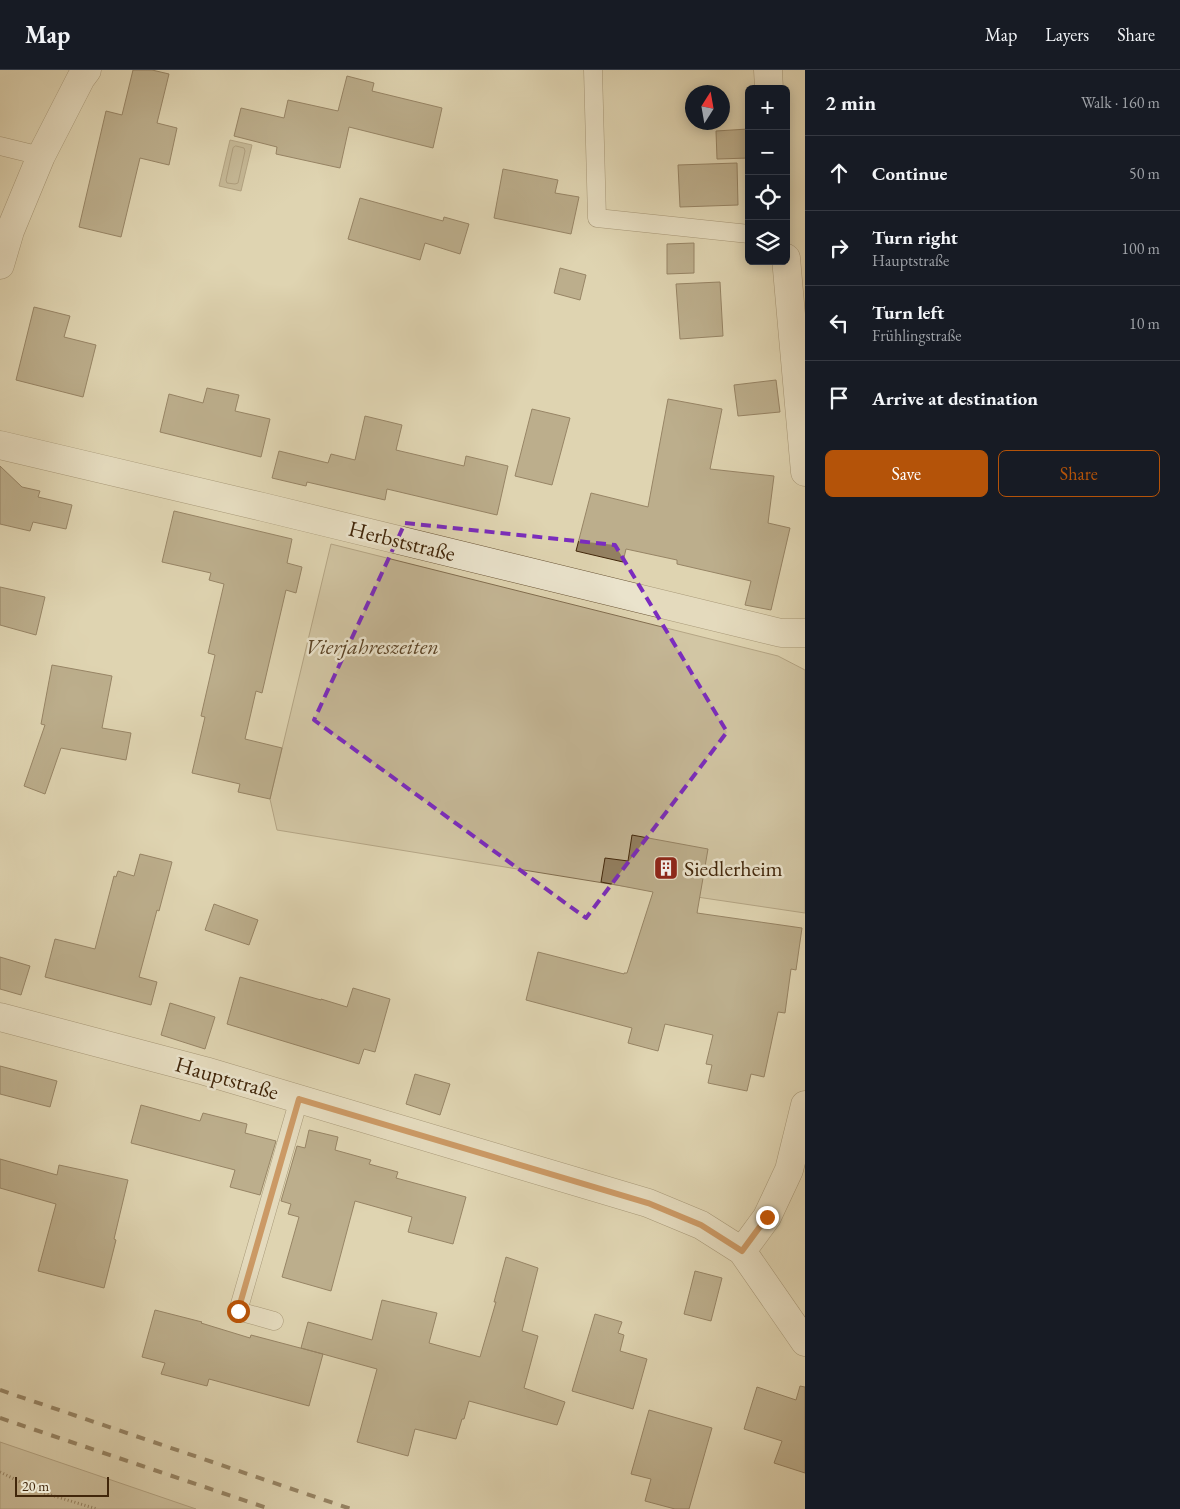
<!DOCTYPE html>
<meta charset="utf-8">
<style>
:root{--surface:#171b24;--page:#242831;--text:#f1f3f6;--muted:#9ea1a6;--line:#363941;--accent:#b45309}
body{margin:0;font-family:"EB Garamond",serif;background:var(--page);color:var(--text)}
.controls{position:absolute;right:15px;top:15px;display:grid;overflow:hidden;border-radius:8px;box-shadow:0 2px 12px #0003}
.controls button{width:45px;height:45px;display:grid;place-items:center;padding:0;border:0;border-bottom:1px solid var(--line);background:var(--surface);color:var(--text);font:25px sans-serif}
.compass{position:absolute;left:685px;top:15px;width:45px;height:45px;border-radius:50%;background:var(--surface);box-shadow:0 2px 12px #0003;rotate:11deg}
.scale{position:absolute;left:15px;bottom:12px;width:94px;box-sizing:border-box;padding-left:5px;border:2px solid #41260a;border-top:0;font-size:14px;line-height:18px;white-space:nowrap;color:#41260a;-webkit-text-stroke:4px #eae3cc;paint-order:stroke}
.stop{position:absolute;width:15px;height:15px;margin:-11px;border:4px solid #b45309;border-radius:50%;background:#fff}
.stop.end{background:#b45309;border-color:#fff;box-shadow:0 1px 5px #0008}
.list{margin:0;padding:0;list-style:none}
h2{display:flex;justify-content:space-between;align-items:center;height:65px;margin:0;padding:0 20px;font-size:21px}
h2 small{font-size:16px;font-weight:400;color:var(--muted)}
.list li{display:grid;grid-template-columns:32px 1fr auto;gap:15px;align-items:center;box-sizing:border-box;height:75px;padding:0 20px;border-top:1px solid var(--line)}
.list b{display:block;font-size:19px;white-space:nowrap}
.list p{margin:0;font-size:16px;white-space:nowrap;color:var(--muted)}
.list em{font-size:16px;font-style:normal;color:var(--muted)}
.actions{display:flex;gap:10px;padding:15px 20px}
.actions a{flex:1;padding:11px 0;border:1px solid var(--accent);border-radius:8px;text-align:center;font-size:18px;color:var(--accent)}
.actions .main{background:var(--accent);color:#fff}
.icon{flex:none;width:28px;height:28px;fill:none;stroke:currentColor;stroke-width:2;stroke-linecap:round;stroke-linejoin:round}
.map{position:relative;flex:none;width:805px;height:1439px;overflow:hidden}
header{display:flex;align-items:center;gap:30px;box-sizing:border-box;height:70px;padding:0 25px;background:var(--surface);border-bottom:1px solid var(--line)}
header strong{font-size:24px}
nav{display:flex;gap:28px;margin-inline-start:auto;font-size:18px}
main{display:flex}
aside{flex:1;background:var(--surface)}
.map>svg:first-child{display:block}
.green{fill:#c4b695;stroke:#826e50}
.water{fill:#a99978;stroke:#7f6b4c}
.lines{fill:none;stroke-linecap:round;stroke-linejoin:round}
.shore{stroke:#756041;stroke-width:1}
.building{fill:#938061;stroke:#41260a}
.lane-casing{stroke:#685234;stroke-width:19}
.street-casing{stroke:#685234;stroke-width:29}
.path{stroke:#41260a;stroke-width:3;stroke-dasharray:1 2.5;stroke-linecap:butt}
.lane{stroke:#eae3cc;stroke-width:18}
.street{stroke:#eae3cc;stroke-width:28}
.rail{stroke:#41260a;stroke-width:4;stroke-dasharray:9 9;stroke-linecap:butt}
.route{stroke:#b45309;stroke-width:6}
.marked{fill:none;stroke:#7b2cbf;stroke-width:4;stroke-dasharray:10 6;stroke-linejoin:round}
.labels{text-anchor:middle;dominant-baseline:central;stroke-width:5;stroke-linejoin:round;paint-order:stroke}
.street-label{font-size:22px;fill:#41260a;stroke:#eae3cc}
.park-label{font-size:22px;font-style:italic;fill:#5b4326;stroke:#eae3cc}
.poi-label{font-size:22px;fill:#41260a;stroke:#eae3cc;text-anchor:start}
</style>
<header>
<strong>Map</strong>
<nav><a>Map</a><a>Layers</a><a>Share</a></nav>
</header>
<main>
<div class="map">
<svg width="805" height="1439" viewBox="0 0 805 1439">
<rect width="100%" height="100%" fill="#dfd4b1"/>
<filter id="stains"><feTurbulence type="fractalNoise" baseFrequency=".004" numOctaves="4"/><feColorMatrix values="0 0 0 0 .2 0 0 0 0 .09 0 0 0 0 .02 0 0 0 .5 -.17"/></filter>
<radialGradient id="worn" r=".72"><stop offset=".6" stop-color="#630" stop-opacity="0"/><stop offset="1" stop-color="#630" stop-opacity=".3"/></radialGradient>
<path class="green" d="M331,474L778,586L805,600V843L616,815L277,760L270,729Z
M0,1372L196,1439H0Z"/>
<path class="water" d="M230,70L252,75L241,121L219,116Z"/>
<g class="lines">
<path class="shore" d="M236,76L244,78L245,81L238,113L235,114L227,113L226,110L233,78Z"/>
</g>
<path class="building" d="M133,0H152L169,4L157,53L177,58L169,95L140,88L121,167L79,157L106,41L122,45Z
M347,6L374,13L372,21L442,38L433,78L349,57L340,98L276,84L277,77L234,66L241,38L284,48L288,30L338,41Z
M748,59L749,88L717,89L716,61Z
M737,93L738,135L680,137L678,95Z
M503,99L558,110L555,123L579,127L571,164L494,148Z
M360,128L443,151L444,147L469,154L460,184L425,173L420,190L348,169Z
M694,173V203L667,204V174Z
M560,198L586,205L580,230L554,223Z
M720,212L723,266L680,269L676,214Z
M34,237L70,246L64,267L96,275L83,327L16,310Z
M776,310L780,342L738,346L734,315Z
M207,318L239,325L235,341L270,349L261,387L160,362L169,324L203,333Z
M668,329L722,339L710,399L774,406L768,453L790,458L771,540L745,535L751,511L677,494V490L626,479L623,492L576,481L591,423L648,437Z
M532,339L570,348L552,415L515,406Z
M365,346L402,355L396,380L464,396L466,386L508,396L497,445L387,419L385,430L307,412L306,416L272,408L279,381L328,393L331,384L355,390Z
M0,396L22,417L40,421L38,427L72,435L66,459L33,452L30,461L0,454Z
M174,441L292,469L287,493L302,497L296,523L286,520L262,623L256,621L245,669L282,678L270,729L238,722L240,714L192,703L205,647L201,646L215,585L208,583L224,514L209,510L211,503L162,492Z
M0,517L45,527L36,565L0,555Z
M52,595L112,606L102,658L131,663L126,690L61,678L45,724L24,716L45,655L41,654Z
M632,765L708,779L697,843L802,858L796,900L791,899L785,943L778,942L764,1007L751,1004L747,1021L708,1013L712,995L706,994L713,965L665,954L658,981L628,973L632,958L526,930L538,882L624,904V903H627L653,822L601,812L605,788L628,791Z
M140,784L172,792L159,841L157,840L139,907L157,912L151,935L45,907L55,869L95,879L114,806L116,807L118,801L134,806Z
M214,834L258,850L249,875L205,860Z
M0,887L30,896L21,925L0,919Z
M240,907L321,930V929L347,937L353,918L390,929L375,982L364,979L359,994L227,954Z
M170,933L215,947L205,979L161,965Z
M0,996L57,1011L50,1037L0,1024Z
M415,1004L450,1014L440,1045L406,1034Z
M141,1035L200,1051L203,1043L247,1054L245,1063L276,1071L260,1125L230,1117L235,1100L131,1073Z
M309,1060L338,1067L335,1080L371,1090L369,1094L398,1102L396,1108L466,1127L453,1174L408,1162L412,1147L355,1131L331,1221L282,1207L299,1147L288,1144L291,1134L281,1131L297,1076L305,1078Z
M0,1089L57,1105L59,1095L128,1110L114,1169L116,1170L104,1218L38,1201L56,1134L0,1118Z
M506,1187L538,1198L522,1261L538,1266L524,1318L565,1332L557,1355L469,1331L464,1349H462L456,1369L415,1359L408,1386L357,1372L377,1299L301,1278L308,1252L372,1270L382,1230L437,1243L429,1273L480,1287L496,1232H494Z
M695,1201L722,1208L711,1251L684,1244Z
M155,1240L202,1252L201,1253L250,1268L251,1265L323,1284L309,1336L209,1309L207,1316L161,1304L165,1293L142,1287Z
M595,1244L622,1252L618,1263L624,1265L620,1281L647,1289L633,1339L572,1321Z
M800,1316L805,1317V1403L774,1393L782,1371L744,1359L757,1317L796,1330Z
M649,1340L712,1358L689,1439H675L645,1431L651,1409L631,1404Z"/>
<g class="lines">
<defs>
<path id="lane" d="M593,0L597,148L749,164
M0,76L41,86
M274,1251L238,1241L299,1029"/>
<path id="street" d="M768,0L769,19
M786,188L805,402
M0,195L10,161L41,86L81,8L87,0
M0,375L263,437L781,563H805
M0,947L205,1001L648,1133L701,1155L742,1181L805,1272
M742,1181L767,1147L789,1100L805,1035"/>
</defs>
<use href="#lane" class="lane-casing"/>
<use href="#street" class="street-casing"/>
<path class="path" d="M0,1402L41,1422L97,1439"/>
<use href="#lane" class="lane"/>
<use href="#street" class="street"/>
<path class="rail" d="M0,1320L351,1439
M0,1348L270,1439"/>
</g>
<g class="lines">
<path class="route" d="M238,1241L299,1029L648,1133L701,1155L742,1181L767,1147"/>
</g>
<path d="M0 0H805V1439H0ZM405,453L615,475L727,662L586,848L314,650Z" fill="#dfd4b1" fill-opacity=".55" fill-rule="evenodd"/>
<path class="marked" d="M405,453L615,475L727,662L586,848L314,650Z"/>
<defs>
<symbol id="building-square" viewBox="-11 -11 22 22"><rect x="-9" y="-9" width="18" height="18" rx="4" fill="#8f2418" stroke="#eae3cc"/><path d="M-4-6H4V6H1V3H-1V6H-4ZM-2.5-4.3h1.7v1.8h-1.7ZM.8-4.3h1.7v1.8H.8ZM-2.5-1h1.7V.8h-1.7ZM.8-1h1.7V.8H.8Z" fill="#fff"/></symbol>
</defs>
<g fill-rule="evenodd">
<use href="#building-square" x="652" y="784" width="28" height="28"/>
</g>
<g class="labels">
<g class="street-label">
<text transform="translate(402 471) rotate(14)">Herbststraße</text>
<text transform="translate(227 1008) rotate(16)">Hauptstraße</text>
</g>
<g class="park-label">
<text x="372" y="576">Vierjahreszeiten</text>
</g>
<g class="poi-label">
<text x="684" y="798">Siedlerheim</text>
</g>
</g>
<rect width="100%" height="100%" filter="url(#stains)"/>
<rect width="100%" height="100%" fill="url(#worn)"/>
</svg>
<div class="controls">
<button>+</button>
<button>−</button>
<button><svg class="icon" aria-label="locate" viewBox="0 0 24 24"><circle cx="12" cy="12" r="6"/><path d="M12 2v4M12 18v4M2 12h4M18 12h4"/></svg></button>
<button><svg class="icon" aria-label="layers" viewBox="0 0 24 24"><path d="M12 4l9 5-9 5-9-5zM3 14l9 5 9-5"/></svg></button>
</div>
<svg class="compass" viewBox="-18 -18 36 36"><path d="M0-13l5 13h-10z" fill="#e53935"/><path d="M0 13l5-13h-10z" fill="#9ea1a6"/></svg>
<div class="scale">20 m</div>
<div class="stop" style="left:238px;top:1241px"></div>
<div class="stop end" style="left:767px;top:1147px"></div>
</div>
<aside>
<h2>2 min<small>Walk · 160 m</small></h2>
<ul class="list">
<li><svg class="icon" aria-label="ahead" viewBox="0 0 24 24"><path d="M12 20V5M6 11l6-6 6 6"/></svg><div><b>Continue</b></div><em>50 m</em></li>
<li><svg class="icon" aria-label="right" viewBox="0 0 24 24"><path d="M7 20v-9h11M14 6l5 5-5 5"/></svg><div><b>Turn right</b><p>Hauptstraße</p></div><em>100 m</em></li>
<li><svg class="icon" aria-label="left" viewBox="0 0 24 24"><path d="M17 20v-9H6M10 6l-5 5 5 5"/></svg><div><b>Turn left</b><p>Frühlingstraße</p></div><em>10 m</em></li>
<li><svg class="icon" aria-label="arrive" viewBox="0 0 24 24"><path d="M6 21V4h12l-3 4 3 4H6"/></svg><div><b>Arrive at destination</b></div></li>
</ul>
<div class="actions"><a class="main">Save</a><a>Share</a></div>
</aside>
</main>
